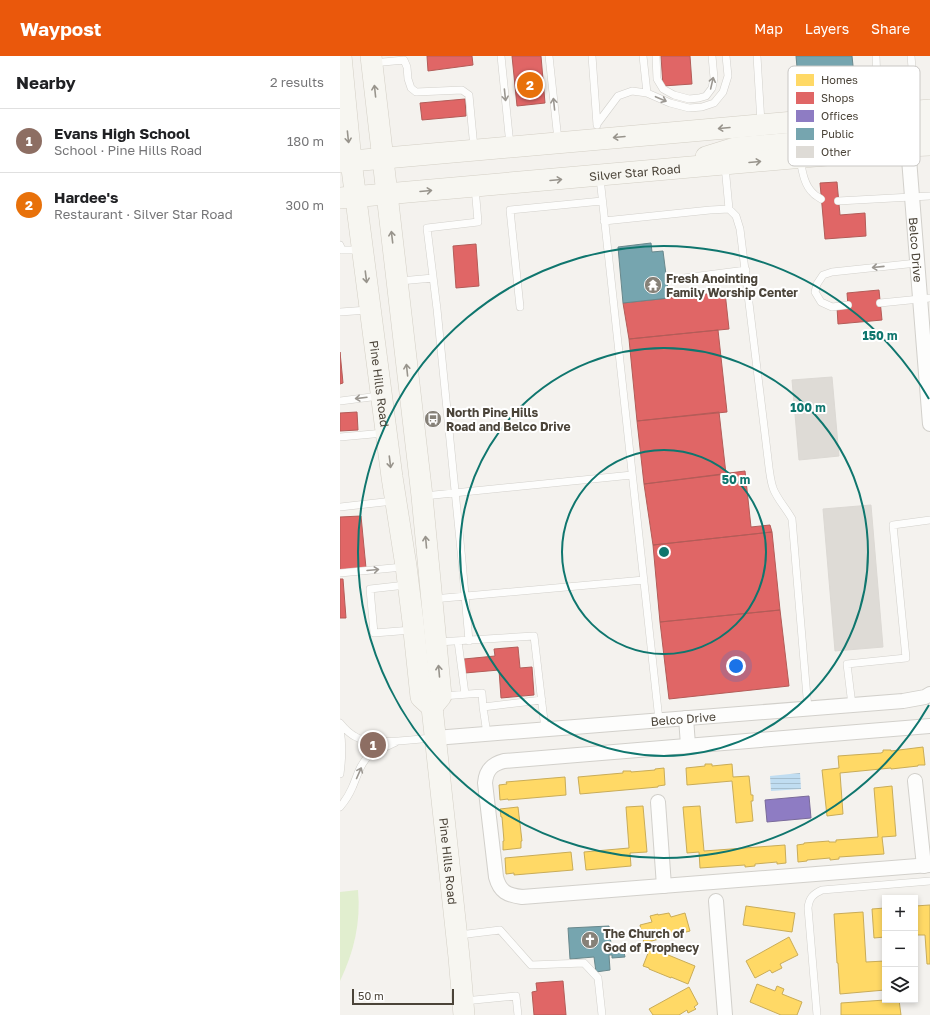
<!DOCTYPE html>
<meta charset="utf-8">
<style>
:root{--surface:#fff;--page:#f2f2f2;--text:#202124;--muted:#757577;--line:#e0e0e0;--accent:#ea580c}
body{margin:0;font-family:"Golos Text",sans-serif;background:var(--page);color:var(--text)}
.controls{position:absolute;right:12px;bottom:12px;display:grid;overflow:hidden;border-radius:0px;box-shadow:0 2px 6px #0003}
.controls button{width:36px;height:36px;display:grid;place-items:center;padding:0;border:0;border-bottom:1px solid var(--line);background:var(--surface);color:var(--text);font:20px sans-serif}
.scale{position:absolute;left:12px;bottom:10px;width:102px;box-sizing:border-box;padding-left:4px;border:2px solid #4b4439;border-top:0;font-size:11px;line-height:14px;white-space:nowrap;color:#4b4439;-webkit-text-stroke:3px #fff;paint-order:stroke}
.you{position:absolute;left:396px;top:610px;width:14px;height:14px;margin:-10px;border:3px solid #fff;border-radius:50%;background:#1a73e8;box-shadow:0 0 0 6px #1a73e833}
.badge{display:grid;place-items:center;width:26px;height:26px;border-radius:50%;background:var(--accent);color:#fff;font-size:13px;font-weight:700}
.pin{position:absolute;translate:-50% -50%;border:2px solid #fff;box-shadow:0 1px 4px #0006}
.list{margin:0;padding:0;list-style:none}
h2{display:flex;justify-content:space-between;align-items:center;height:52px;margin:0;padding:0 16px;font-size:17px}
h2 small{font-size:13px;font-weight:400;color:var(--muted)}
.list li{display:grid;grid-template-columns:26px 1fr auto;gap:12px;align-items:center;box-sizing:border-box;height:64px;padding:0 16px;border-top:1px solid var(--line)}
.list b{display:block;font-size:15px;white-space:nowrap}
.list p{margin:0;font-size:13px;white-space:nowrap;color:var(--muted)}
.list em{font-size:13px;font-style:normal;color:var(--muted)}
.icon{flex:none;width:22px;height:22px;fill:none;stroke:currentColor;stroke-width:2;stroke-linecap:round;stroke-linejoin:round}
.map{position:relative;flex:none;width:590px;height:959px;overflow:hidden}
header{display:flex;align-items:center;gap:24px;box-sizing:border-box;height:56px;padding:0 20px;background:var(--accent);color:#fff}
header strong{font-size:19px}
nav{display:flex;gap:22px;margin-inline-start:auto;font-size:14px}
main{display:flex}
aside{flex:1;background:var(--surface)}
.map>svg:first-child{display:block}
.park{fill:#e1eecf}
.water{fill:url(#water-rules)}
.homes{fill:#ffd966;stroke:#c9ac58}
.shops{fill:#e06666;stroke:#b35c58}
.offices{fill:#8e7cc3;stroke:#7a6b9a}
.public{fill:#76a5af;stroke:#69888c}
.building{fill:#dedbd6;stroke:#dcd9d4}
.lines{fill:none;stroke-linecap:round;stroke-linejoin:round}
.lane-casing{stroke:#d2d0cb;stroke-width:8}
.street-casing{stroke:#d2d0cb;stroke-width:16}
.secondary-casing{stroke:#d3cfc5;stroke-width:22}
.lane{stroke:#fdfdfc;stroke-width:7}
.street{stroke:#fdfdfc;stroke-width:14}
.secondary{stroke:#f7f6f1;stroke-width:21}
.oneway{stroke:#9b9791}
.oneway2{stroke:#98948c}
.ring{fill:none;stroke:#0f766e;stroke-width:2}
.labels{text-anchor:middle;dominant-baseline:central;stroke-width:4;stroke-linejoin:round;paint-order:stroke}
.street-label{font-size:12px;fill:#4b4439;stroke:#fff}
.poi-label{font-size:12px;font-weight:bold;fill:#4b4439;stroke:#fff;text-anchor:start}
.key{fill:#fff;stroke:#c9c7c4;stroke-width:1}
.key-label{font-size:11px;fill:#4b4439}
.centre{fill:#0f766e;stroke:#fff;stroke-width:2}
.ring-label{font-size:12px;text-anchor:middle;font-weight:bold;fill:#0f766e;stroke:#fff;stroke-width:4;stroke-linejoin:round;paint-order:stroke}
</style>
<header>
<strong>Waypost</strong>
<nav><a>Map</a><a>Layers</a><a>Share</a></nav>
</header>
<main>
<aside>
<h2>Nearby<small>2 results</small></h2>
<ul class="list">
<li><span class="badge" style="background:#8d6e63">1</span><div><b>Evans High School</b><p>School · Pine Hills Road</p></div><em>180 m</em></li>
<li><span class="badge" style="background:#e8710a">2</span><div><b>Hardee's</b><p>Restaurant · Silver Star Road</p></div><em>300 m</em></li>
</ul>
</aside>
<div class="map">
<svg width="590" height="959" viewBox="0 0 590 959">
<defs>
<pattern id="water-rules" width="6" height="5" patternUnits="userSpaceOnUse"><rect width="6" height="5" fill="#c0ddf1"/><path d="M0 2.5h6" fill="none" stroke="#a6bfcf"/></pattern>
</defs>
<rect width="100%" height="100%" fill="#f4f2ee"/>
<path class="park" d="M18,834C21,866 14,896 0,925V836Z"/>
<path class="water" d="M460,717L461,733L431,735L430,720Z"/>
<path class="homes" d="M583,691L585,709H578V710L551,713V712L500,717L503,758L487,760L482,714L499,712L498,700L541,697L543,696V694H551V695Z
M365,708H372V710L392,708L393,721L409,720L411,739H413V745H411L413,765L396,767L392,725L347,729L346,712L365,710Z
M324,712L325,729L318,730V731L240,738L238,721L283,717V715H291V716L315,714V713Z
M225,721L226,739L168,744V743L160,744L159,729L167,728L166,726Z
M552,730L556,780L542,781L544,798L499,801V803L490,804V802L467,804V805L458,806L457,789L464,788V787L489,785V786H496V784L538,781L534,732Z
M303,750L307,796L290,797L291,810L246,814L244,796L289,792L286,751Z
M360,750L364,795L445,789L446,807L437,808V806L415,808V810L405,811V809L360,812L359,796L347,797L343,751Z
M178,751L182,785H181V792L163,794V785H164L162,761H161L160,753Z
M231,796L233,814L174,819V817L166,818L165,802Z
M590,849V908H587L585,879H575V850Z
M406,850L455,857L452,876L403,869Z
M545,852V881L534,882L532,853Z
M523,856L526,906L545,905V934L500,938L498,907H497L494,858Z
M329,857L331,861L345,857L350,875L304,887L300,869L312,866L310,860L318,858V859Z
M449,881L458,899L440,908L442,912L432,917L430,914L415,922L406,905Z
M316,891L322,894L321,896L355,910L348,928L331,921V922L309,913V912L303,910L310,892L315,893Z
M417,928L435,935L437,930L444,933L442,938L462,946L457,959H441L410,946Z
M349,931L358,948L354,951L356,953L348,957L347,954L339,959H313L309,953Z
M545,944H559L561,959H501V947Z"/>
<path class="shops" d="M87,0H132L133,9L88,15Z
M172,0H201L205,47L177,50Z
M321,0H350L352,28L323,30Z
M125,43L126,60L82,64L80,47Z
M497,126L500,159L525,157L526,180L485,183L480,127Z
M136,188L139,230L116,232L113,190Z
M539,234L542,264L498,268L497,251L508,250L507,237Z
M385,236L389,273L289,283L283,247Z
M378,274L387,356L297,365L289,283Z
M0,296L3,327L0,328Z
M17,356L18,374L0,375V357Z
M379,356L386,418L304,428L297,365Z
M405,415L411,471L430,469L432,476L313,489L304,428Z
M21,460L26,512L0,514V461Z
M432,476L440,554L320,566L313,489Z
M0,523H3L6,562H0Z
M440,554L449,630L329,643L320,566Z
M178,591L180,612L192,611L194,639L161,642L159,614L125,617L124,603L155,600L154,593Z
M223,925L226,959H194L192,936L197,935L196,927Z"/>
<path class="offices" d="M469,740L471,762L427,766L425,744Z"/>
<path class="public" d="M456,0H512L515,29L459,34Z
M311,187L312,196L323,195L329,242L283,247L278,191Z
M269,870L272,897L284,896L285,901L272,902V899H269L270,914L256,916L254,901L230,903L228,872Z"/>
<path class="building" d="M492,321L499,400L459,404L452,324Z
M531,449L543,591L495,595L483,453Z"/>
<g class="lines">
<defs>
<path id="lane" d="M161,0L170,89
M209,0L218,84
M252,0L257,69
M303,0L307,37
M316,0L317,23L323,33L334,39L349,43L359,42L366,40L372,32L374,22L372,0
M417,0L421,67
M536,0L537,26L573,23L571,0
M33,7L64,4L67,11L68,23L71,32L76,36L122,34L129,39L134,92
M560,24L563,54
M257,68L278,40L292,35L307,37L330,47L349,52L362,51L374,47L383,36L388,20L386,0
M460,103C462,114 464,129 473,137C475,140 479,141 481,143
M385,110L389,153
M260,122L319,664
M498,145L590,140
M264,165L370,154L389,153L396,160L400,173L428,403C429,412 430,423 433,432C437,443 446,452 452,463L468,653
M0,189L2,194H20
M344,222L406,214
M60,225L93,222
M540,247L590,242
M508,249L492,251L481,246L475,236L477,228L483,219L492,216L577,207
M180,251L170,154L262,145
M0,256L28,254
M0,345L39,340
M0,381L44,377
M84,440L292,419
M0,451L53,445
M0,517L63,511
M66,529L30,533L34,577L72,574
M93,543L304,524
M118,585L125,638
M129,585L122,505L97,253L87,172L138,166L135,131
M98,586L194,580L205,673
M102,640L142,637L143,651
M512,649L507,608L566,602L553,469L590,464
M0,667C4,672 10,678 16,681C30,690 75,683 93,682
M0,674C3,689 2,703 0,718
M147,678L143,651L202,644
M0,751C5,745 9,739 12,732C17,721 20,707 30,699C36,694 49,690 56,686
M119,879L160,874L191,909L244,907L258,922L262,959
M124,945L176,940L178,959
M477,959L468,852C469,842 473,838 482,834L590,825"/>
<g id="street">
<path id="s1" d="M568,90L590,368"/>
<path d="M346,662L348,689"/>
<path d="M590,670L164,705C152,708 146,714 145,727L156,821C160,836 167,839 182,841L590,809"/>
<path id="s2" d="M95,682L563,645L585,641L590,638"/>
<path d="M575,725L584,810"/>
<path d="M318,746L324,830"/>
<path d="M376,845L385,959"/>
</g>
<g id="secondary">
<path id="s3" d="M1,0L11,105L52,421L66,510L73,566L81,641L92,651L119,901L124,959"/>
<path d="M31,0L82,440C88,507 95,573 101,640L92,651"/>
<path d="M568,90L577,77L590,71"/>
<path d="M366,101L395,92L523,81L543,75L554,66L563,56"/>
<path d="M0,106L590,54"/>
<path id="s4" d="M0,142L498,98L568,90L590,89"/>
</g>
</defs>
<use href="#lane" class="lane-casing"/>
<use href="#street" class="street-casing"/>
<use href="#secondary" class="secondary-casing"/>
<use href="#lane" class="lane"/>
<use href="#street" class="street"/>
<use href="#secondary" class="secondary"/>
</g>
<defs><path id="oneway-shaft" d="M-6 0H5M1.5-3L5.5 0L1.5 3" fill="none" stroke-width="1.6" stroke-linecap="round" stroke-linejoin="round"/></defs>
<g class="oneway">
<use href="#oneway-shaft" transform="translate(372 27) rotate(-77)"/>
<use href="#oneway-shaft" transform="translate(165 39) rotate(84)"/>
<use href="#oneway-shaft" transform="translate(321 43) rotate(23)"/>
<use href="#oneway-shaft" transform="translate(214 48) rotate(-96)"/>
<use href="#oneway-shaft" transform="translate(538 211) rotate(174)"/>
<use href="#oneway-shaft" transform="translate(21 342) rotate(173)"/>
<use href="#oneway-shaft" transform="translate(33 514) rotate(-5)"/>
<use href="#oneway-shaft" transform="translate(19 717) rotate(-66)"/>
</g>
<g class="oneway2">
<use href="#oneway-shaft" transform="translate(35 35) rotate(-96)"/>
<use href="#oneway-shaft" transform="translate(384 72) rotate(175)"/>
<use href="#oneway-shaft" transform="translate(8 81) rotate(84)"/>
<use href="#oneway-shaft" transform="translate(279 81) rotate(175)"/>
<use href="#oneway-shaft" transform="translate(415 106) rotate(-5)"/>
<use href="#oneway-shaft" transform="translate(216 124) rotate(-5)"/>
<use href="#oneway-shaft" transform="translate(86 135) rotate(-5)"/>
<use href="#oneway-shaft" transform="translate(52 181) rotate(-97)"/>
<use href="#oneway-shaft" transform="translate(26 221) rotate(83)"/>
<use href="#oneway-shaft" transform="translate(67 314) rotate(-96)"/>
<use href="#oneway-shaft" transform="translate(50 406) rotate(83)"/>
<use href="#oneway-shaft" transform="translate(86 486) rotate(-95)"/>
<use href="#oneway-shaft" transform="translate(99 615) rotate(-95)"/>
</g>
<g class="ring">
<circle cx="324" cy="496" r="102"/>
<circle cx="324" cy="496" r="204"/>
<path d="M589 649A306 306 0 1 1 589 343"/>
</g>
<defs>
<symbol id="temple-disc" viewBox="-11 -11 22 22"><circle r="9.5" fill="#868178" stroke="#fff"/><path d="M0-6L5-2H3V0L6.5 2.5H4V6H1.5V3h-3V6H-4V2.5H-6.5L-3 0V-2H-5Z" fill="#fff"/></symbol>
<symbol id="bus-disc" viewBox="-11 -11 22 22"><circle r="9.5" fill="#868178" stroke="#fff"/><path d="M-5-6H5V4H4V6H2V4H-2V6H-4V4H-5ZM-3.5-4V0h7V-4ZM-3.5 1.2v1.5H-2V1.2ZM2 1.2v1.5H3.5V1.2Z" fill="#fff"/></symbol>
<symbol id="church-disc" viewBox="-11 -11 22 22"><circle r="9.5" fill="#868178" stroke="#fff"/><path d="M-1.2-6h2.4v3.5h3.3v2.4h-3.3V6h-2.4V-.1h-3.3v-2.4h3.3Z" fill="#fff"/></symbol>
</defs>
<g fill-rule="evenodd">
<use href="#temple-disc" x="303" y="219" width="20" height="20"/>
<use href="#bus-disc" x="83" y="353" width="20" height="20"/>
<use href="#church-disc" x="240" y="874" width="20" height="20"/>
</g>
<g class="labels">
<g class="street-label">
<text stroke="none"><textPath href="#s4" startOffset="296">Silver Star Road</textPath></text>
<text stroke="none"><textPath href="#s1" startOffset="104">Belco Drive</textPath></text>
<text stroke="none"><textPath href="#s3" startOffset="330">Pine Hills Road</textPath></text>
<text stroke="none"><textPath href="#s2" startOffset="249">Belco Drive</textPath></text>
<text stroke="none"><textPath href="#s3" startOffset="816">Pine Hills Road</textPath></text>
</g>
<g class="poi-label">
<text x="326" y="222">Fresh Anointing<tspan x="326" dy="14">Family Worship Center</tspan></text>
<text x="106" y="356">North Pine Hills<tspan x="106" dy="14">Road and Belco Drive</tspan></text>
<text x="263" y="877">The Church of<tspan x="263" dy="14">God of Prophecy</tspan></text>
</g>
</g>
<rect x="448" y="10" width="132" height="100" rx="6" class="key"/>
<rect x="456" y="18" width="18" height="12" fill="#ffd966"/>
<rect x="456" y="36" width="18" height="12" fill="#e06666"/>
<rect x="456" y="54" width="18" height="12" fill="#8e7cc3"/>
<rect x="456" y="72" width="18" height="12" fill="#76a5af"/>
<rect x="456" y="90" width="18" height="12" fill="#dedbd6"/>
<g class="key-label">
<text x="481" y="28">Homes</text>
<text x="481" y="46">Shops</text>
<text x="481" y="64">Offices</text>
<text x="481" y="82">Public</text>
<text x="481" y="100">Other</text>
</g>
<circle cx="324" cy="496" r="6" class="centre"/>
<g class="ring-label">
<text x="540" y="284">150 m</text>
<text x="468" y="356">100 m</text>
<text x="396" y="428">50 m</text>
</g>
</svg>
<div class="controls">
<button>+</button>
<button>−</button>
<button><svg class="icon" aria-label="layers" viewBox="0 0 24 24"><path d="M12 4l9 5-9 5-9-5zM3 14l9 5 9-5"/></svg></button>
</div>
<div class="scale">50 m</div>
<div class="you"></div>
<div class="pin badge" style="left:33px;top:689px;background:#8d6e63">1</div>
<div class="pin badge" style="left:190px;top:29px;background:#e8710a">2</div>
</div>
</main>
